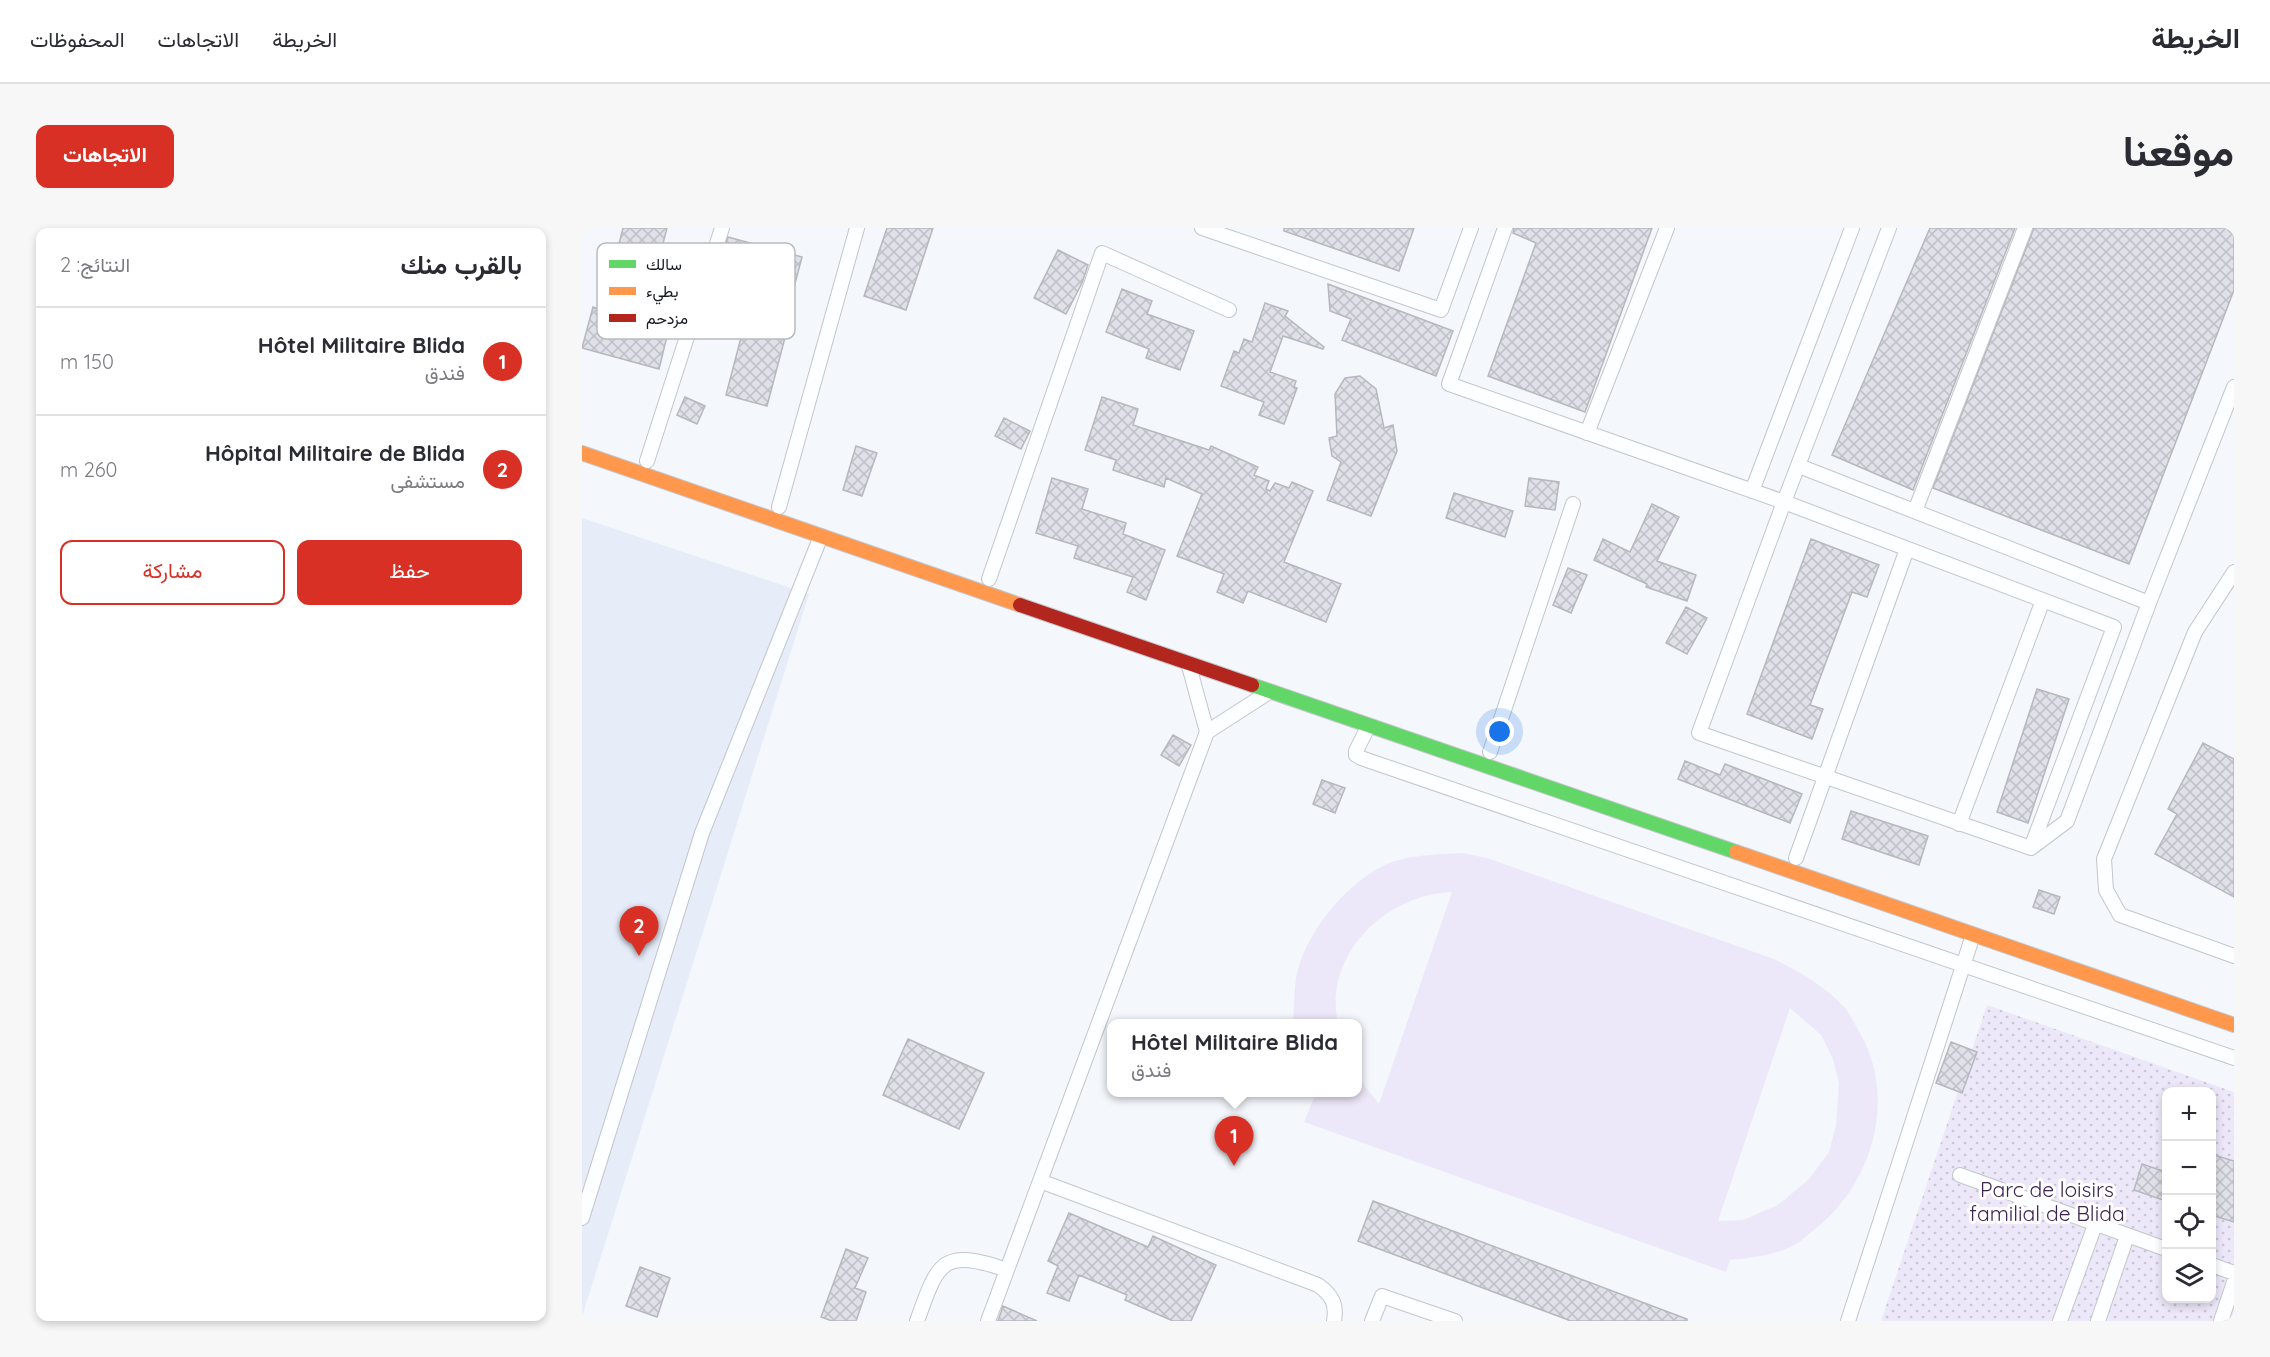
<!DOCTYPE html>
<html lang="ar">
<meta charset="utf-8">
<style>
:root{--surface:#fff;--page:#f7f7f7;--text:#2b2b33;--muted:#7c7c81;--line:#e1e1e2;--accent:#d93025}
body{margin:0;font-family:Quicksand,Vazirmatn,sans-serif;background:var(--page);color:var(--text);direction:rtl}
.controls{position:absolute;right:18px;bottom:18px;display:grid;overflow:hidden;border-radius:12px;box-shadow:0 3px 9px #0003}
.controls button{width:54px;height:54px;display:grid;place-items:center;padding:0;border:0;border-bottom:2px solid var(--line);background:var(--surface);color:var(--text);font:30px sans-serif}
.you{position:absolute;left:918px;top:504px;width:21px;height:21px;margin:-15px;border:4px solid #fff;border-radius:50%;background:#1a73e8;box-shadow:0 0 0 9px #1a73e833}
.badge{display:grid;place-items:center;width:39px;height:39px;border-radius:50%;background:var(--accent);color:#fff;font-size:20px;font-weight:700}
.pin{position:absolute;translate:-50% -50px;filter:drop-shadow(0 2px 3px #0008)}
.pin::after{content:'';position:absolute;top:32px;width:21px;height:18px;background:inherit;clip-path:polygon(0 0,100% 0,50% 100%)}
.popup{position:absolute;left:525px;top:791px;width:255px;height:78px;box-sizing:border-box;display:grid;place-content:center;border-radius:12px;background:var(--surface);filter:drop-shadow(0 2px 4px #0005);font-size:20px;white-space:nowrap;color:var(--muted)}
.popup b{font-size:22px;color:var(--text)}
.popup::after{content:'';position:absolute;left:50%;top:100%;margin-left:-12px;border:12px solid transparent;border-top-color:var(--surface)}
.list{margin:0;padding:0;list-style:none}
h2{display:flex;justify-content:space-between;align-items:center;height:78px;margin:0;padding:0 24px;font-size:26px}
h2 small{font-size:20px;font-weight:400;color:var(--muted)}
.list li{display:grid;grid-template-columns:39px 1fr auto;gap:18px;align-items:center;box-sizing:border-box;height:108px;padding:0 24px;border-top:2px solid var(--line)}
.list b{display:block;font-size:22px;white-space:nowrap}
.list p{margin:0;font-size:20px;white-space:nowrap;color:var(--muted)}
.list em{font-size:20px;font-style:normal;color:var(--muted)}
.actions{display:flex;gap:12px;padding:18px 24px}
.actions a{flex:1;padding:14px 0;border:2px solid var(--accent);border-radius:12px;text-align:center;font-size:21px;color:var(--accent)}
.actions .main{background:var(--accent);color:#fff}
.icon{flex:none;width:33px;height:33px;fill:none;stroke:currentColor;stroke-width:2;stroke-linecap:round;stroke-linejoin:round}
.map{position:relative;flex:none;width:1652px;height:1093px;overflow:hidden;direction:ltr;border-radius:12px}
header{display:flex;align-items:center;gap:36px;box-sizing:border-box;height:84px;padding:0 30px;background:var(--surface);border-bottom:2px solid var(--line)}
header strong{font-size:28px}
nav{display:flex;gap:33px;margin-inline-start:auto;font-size:21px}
.intro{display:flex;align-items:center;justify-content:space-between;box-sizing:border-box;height:144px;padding:0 36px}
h1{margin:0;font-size:42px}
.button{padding:15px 27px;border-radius:12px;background:var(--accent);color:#fff;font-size:21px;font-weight:700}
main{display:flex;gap:36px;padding:0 36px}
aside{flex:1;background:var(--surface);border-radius:12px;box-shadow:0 3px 9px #0003}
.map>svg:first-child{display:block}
.built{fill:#e6edf9}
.grass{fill:#ede8f9;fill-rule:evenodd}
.park{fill:url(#park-dots);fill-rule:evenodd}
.building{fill:url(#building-cross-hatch);stroke:#b6b8be;stroke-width:1.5}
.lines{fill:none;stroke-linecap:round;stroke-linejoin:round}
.lane-casing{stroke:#c2c6cc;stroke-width:16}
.fast-casing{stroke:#c2c6cc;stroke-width:16}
.slow-casing{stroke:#c2c6cc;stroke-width:16}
.jam-casing{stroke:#c2c6cc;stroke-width:16}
.lane{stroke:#fdfeff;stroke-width:14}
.fast{stroke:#63d668;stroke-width:14}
.slow{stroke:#ff974d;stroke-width:14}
.jam{stroke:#b3261e;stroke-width:14}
.labels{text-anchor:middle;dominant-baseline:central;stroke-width:6;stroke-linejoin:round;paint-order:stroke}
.park-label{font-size:21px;fill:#3b2352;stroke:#fff}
.key{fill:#fff;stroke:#b9bbbd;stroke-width:1.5}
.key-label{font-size:16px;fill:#171c23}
</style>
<header>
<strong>الخريطة</strong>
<nav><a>الخريطة</a><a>الاتجاهات</a><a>المحفوظات</a></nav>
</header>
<div class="intro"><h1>موقعنا</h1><a class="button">الاتجاهات</a></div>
<main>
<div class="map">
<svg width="1652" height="1093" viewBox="0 0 1652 1093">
<defs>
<pattern id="park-dots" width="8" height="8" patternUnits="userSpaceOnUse" patternTransform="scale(1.5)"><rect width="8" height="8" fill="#ede8f9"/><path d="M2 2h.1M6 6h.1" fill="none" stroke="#cac6d5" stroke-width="1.8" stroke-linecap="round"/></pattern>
<pattern id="building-cross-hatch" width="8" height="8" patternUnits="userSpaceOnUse" patternTransform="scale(1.5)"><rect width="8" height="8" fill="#dfe0e8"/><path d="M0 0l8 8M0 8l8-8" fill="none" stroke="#bfc0c7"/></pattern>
</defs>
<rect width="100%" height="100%" fill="#f4f7fc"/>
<path class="built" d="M0,290L227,366L0,1089Z"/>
<path class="grass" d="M880,625L905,630L1192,731C1219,745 1242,757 1263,780C1268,786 1272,795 1277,803C1316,870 1291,956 1232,1002C1226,1006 1221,1012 1214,1016C1195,1027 1170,1030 1148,1032L1144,1044L722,894L734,865L775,864V848L797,876L870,664C804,666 741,727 756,795H711C712,781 712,764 714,750C722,707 761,659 799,639C820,627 856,626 880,625ZM1208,780L1239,807L1251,831L1257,855L1254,897L1247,924L1227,951L1196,977L1161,992L1136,993Z"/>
<path class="park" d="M1405,777L1652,864V1093H1299ZM1584,864H1630V1070H1584Z"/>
<path class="building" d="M41,0H85L61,93L87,100L77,141L0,120L11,79L20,82Z
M305,0H351L324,82L282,68Z
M702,0H832L817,43L702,3Z
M932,0H1070L1003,184L906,148L954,15L931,5Z
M1348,0H1433L1331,262L1250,227Z
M1452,0H1652V62L1547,336L1351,260Z
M146,9L220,29L201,101L205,102L185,178L144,167L172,60L133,50Z
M476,22L506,37L500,55L484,86L452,70Z
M746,56L871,103L854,148L760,112L769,91L748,83Z
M540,61L570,73L565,86L612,103L598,142L564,130L567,121L524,104Z
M683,75L706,83L703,88L742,119L741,121L701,108L688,144L714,153L712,159L715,160L702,196L677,187L682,174L639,158L652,123L657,125L662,111L670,114Z
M778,148L794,161L802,200L811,197L815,223L789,288L745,272L759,234L750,228L747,210L755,208L753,166L763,150Z
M103,169L123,178L115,196L95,187Z
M520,169L556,181L551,197L627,222L629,218L676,239L672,247L687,253L684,261L688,263L693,255L707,260L710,254L731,263L702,334L759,356L744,394L666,363L661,375L635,364L642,346L595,328L620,266L584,250L582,259L531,242L534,232L503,222Z
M422,190L448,203L439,221L413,208Z
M274,218L295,225L280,268L261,262Z
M470,250L506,261L500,281L544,295L541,306L583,322L564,372L545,364L551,349L492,330L496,318L454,305Z
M947,250L977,254L973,282L943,278Z
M872,265L931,283L923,309L864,290Z
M1070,276L1097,289L1075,333L1114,347L1105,373L1064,359L1065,356L1012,332L1021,311L1048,324Z
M1229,311L1297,337L1285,369L1270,364L1228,477L1241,481L1230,511L1165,486Z
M986,340L1005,347L989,385L971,377Z
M1104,379L1125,390L1105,426L1084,415Z
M1455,461L1487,471L1446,595L1415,584Z
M591,507L609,517L597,538L579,527Z
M1621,515L1652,531V669L1573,626L1595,586L1586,581Z
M1103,533L1138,547L1143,536L1220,566L1208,595L1096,551Z
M740,552L763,560L753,585L731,576Z
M1269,583L1346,608L1337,637L1260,611Z
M1457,662L1478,669L1472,686L1451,679Z
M326,811L402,845L377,901L301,867Z
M1369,814L1395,824L1380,865L1354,855Z
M1629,926L1652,933V994L1629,987Z
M1560,936L1584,944V973L1552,962Z
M791,973L1105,1091V1093H989L776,1013Z
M487,985L566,1019L571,1008L634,1037L609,1093H591L543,1072L545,1067L497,1047L487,1073L465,1065L476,1038L466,1033Z
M264,1021L286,1030L273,1060L284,1064L274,1093H250L239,1089Z
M58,1039L88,1050L75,1089L44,1078Z
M421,1078L455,1093H416Z"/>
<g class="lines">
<defs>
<path id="lane" d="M620,0L859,82L889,0
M923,0L867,156L1202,274L1532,399L1449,620
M1307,0L1202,274L1117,505L1449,620
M1005,205L1085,0
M65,233L140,0
M1217,238L1567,375
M1170,263L1270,0
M197,279L275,0
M1333,283L1443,0
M1652,344L1613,404L1522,631L1524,662L1538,687L1652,728
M407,351L520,25L647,82
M786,499L774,523V527L779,530L1652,830
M625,504L684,466
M908,524L991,276
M1377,596L1461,372
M1449,620L1485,593L1567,375L1652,159
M1214,630L1325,321
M1378,947L1584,1021
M458,953L736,1057C750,1067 755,1076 752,1093
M0,990L120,605L239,308
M1630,1037L1652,1045
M335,1093C356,1035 359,1019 425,1042
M406,1093L625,504L607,438
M790,1093L800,1068L873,1093
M1266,1093L1391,707
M1478,1093L1513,997
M1516,1093L1545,1008
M1639,1093L1652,1054"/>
<path id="fast" d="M670,457L1154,624"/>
<path id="slow" d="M0,225L438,377
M1154,624L1652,797"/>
<path id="jam" d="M438,377L670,457"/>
</defs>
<use href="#lane" class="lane-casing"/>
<use href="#fast" class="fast-casing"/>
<use href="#slow" class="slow-casing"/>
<use href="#jam" class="jam-casing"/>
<use href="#lane" class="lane"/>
<use href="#fast" class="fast"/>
<use href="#slow" class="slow"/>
<use href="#jam" class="jam"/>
</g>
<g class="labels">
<g class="park-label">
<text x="1465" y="961">Parc de loisirs<tspan x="1465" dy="24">familial de Blida</tspan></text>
</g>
</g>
<rect x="15" y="15" width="198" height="96" rx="9" class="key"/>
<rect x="27" y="32" width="27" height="8" fill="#63d668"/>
<rect x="27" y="59" width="27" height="8" fill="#ff974d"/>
<rect x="27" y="86" width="27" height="8" fill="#b3261e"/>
<g class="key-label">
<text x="64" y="42">سالك</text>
<text x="64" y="69">بطيء</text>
<text x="64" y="96">مزدحم</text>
</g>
</svg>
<div class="controls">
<button>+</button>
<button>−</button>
<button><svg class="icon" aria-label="locate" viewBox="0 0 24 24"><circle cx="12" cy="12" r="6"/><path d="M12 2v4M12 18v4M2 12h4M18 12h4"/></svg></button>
<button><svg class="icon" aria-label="layers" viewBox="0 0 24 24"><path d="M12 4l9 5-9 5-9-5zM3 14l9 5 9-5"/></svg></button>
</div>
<div class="you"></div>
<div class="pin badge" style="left:652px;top:938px">1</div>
<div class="popup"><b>Hôtel Militaire Blida</b>فندق</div>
<div class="pin badge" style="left:57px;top:728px">2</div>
</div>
<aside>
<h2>بالقرب منك<small>النتائج: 2</small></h2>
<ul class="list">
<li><span class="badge">1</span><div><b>Hôtel Militaire Blida</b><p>فندق</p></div><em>150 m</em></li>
<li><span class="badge">2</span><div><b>Hôpital Militaire de Blida</b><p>مستشفى</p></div><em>260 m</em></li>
</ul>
<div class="actions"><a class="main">حفظ</a><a>مشاركة</a></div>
</aside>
</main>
